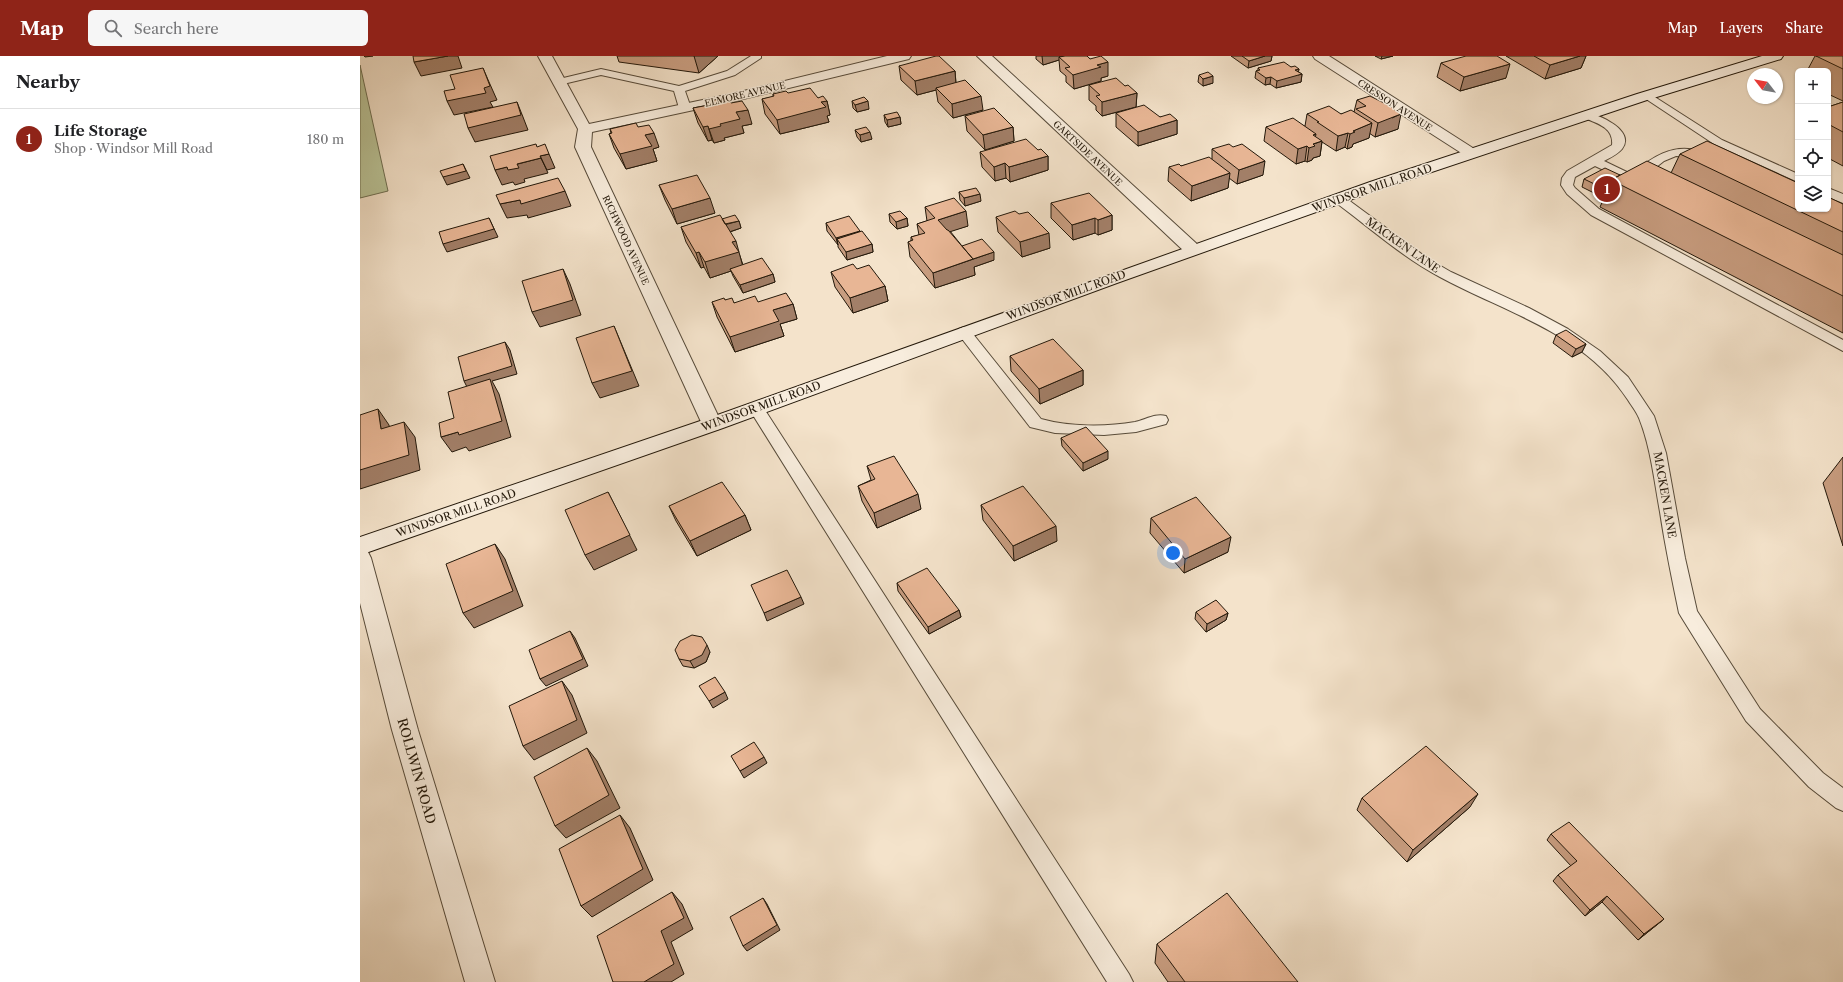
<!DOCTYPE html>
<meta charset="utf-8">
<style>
:root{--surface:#fff;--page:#f6f6f6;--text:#202124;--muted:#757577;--line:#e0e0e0;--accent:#8f2418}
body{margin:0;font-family:"Libre Caslon Text",serif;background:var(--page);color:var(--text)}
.controls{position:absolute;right:12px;top:12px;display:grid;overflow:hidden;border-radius:6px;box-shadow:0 1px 3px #0004}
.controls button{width:36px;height:36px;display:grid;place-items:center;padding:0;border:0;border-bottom:1px solid var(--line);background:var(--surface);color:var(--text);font:20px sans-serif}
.compass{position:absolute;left:1387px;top:12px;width:36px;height:36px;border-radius:50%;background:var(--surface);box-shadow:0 1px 3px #0004;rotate:301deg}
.you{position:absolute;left:813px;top:497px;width:14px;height:14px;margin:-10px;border:3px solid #fff;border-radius:50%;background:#1a73e8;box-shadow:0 0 0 6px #1a73e833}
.badge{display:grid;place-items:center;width:26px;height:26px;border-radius:50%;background:var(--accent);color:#fff;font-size:13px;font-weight:700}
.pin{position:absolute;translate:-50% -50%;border:2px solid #fff;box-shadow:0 1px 4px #0006}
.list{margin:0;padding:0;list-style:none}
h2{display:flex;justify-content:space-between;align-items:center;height:52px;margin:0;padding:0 16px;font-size:17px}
h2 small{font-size:13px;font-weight:400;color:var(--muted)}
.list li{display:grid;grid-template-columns:26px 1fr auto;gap:12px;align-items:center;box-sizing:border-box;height:60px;padding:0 16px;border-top:1px solid var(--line)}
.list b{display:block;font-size:15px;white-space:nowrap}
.list p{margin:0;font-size:13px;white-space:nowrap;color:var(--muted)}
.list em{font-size:13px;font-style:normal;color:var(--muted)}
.icon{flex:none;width:22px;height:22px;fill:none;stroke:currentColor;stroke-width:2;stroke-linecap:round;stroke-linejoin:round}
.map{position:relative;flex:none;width:1483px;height:926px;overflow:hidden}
header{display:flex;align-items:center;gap:24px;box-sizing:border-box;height:56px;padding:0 20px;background:var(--accent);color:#fff}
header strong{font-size:19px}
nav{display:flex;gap:22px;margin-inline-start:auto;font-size:14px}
.search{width:280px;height:36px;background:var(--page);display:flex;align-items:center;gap:10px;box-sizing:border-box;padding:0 14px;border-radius:6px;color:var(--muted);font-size:15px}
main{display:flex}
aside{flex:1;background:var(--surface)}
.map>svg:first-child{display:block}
.green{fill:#bac498;stroke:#6e6e51}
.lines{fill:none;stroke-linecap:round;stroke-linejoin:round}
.lane-casing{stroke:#574b3a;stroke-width:2}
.street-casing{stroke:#574b3a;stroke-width:2}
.secondary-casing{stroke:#23180a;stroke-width:2}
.lane{fill:#f8eddd;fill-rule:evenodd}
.street{fill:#f8eddd;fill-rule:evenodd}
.secondary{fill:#f8eddd;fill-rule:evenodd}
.wall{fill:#c89d80;stroke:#23180a}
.shaded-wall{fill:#a27f68;stroke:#23180a}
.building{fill:#e8b695;stroke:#23180a}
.labels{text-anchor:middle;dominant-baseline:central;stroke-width:3;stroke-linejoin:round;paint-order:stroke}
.far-street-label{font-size:9px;fill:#23180a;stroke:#f8eddd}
.street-label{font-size:11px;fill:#23180a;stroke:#f8eddd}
.near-street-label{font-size:13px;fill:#23180a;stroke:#f8eddd}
</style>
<header>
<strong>Map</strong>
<div class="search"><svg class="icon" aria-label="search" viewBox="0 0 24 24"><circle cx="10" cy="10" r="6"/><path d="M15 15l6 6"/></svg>Search here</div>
<nav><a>Map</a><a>Layers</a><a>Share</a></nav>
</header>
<main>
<aside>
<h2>Nearby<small></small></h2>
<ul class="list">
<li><span class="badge">1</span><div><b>Life Storage</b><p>Shop · Windsor Mill Road</p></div><em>180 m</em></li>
</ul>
</aside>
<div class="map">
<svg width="1483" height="926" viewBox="0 0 1483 926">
<rect width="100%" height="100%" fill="#f4e3cb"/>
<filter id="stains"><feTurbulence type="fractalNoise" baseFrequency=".005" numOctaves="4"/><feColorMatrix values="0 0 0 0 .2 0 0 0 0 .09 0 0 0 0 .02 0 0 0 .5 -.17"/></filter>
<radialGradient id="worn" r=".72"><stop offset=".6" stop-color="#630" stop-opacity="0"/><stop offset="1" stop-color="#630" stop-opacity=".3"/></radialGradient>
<path class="green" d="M0,9L28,135L0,142Z"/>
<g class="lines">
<defs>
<path id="lane" d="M391,0H401V2L375,19L325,35L331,52L325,55L319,52L314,35L241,19L199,29L194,26L195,24L241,13L319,30L367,15Z
M1287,36L1362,84L1438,118V126L1354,88L1283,41L1282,39L1283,37Z
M1226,56C1239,59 1276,74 1262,93C1258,98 1250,102 1244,105L1271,118C1292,102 1312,87 1339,95C1344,97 1350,98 1353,102L1347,106L1333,101L1316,100L1304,105L1281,123L1288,128L1286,131L1282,132L1235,110L1215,121L1213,129L1215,132L1239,153L1483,284V295L1231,159L1207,138L1201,129L1202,122L1207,115L1252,89C1254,71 1236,67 1222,61L1220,59Z
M1468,132L1483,138V147L1468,141Z
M979,139L983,140L1067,202L1091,216L1169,252L1208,273L1240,295L1268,321L1294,360L1306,397L1325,502L1337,555L1400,653L1463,717L1483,732V755L1476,752L1449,731L1386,665L1322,562L1319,557C1312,523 1305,490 1300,456C1294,424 1291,392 1279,362C1276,355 1271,349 1268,344C1225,277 1146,257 1080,221C1042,201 1009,171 975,146L973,143L975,140Z
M604,271L609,273L681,363C710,371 746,371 775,366C785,364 795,357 806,360L808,364L806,368L776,376L744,379L695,377L670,371L599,279L597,276L599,273Z
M396,347L401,348L769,918L773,926H747L391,356L388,352L391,348Z"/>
<path id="street" d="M178,0H192L229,68L371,38L527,0H551L549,3L371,46L232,76L231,91L362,368L359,373L352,375L345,373L342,368L215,91L218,73Z
M617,0H632L838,189L840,193L838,197L832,198L826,197Z
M953,0H969L1116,94L1119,97L1116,100L1111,102L1106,100L955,3Z
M0,493L8,496L11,502L58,674L135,926H105L32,674L0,547Z"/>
<path id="secondary" d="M1402,0H1423L1421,3L1287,44L1021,133L757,227L363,372L0,499V481L349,362L1010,126L1277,38Z"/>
</defs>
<use href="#lane" class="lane-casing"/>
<use href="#street" class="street-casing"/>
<use href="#secondary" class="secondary-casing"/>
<use href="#lane" class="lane"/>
<use href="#street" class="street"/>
<use href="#secondary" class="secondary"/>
</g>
<path class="wall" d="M257,0H358L339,17L259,6Z
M676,0H727L748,20L741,22V25L714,33L706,26V20L700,15L699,4L683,9L676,3Z
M871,0H912L911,5L888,12Z
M1015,0H1033L1021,3Z
M1146,0H1226L1221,12L1185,23Z
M1455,0H1483V45L1468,38V15H1447Z
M1081,7L1146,22L1100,35L1077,21Z
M539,10L595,15L596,27L623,54L593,62L578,46L576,34L557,39L541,24Z
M931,11L939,13L938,16L942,18L941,26L916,32L910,28L905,29L895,22L896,15L898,14V12Z
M839,19L853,27L843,30L838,26Z
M729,29L765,30L777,37L776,51L742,60L736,54V50L729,44Z
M413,38L458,42L467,45L470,59L467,60L469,66L420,78L405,58L402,43L413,41Z
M997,44L1034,52V54L1038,73L1015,81L1009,77V82L993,88L992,91L987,93L985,91L976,95L962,86L960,100L953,102L952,104L947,106L945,105L936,108L904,85L906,71L945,70L947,58H981L994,56Z
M492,45L509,53L497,56L493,52Z
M348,46L371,47L392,68L382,70L384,77L364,82L365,84L354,87L352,84L348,85L338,67L333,52L349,49Z
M1483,46V110L1468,102V51Z
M756,57L800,61L817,64V78L778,90L756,71Z
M524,59L540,61L541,68L528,71L525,66Z
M605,60L653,71L654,85L625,94L607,75Z
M250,73L299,91L293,93L297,105L266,113L254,92L249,78L251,77Z
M495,74L512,83L501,86L497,81Z
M852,93L903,119L877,128L869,122L868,132L831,145L808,125L809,111L821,110L852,103Z
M678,94L688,100V114L650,126L646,122L635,125L622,111L620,96Z
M1320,98L1483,148V277L1240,151L1244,142L1222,131L1224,123L1260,119L1311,117Z
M299,129L355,157L317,168L305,144Z
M599,136L621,145L605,150L600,144Z
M691,147L752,159V174L738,179L735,177L713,184L691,162Z
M565,151L608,170L590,175L602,190L634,204L614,211L615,219L575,232L550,201L548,186L551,185V181L559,179L557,168L567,165Z
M529,158L547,162L548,170L537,173L530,166Z
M636,161L690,192L662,201L638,176Z
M362,163L379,165L381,172L370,176L380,200L383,209L413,218L415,226L383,237L373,220L371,215L350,222L344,211L341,212L326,186L321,171Z
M466,167L500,175V176L512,188L513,196L487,204L478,191V189L467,175Z
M471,216L525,230L528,245L493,257L475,231Z
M365,244L374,247L433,248L437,263L420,268L424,280L375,296L357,261L352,246Z
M1196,279L1226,288L1222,296L1212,301L1193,287Z
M650,300L723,314V329L680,348L651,315Z
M701,382L748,403L723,415L702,390Z
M1483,401V490L1463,427Z
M507,410L561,453L517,472L502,445L498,430L511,424Z
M621,449L697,485L654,505L623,464Z
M309,450L385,459L391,474L337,500L316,465Z
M791,462L868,496L824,517L790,477Z
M537,527L599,554L601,561L569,578L538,535Z
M836,556L868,557L866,564L846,576L835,563Z
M350,596L346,606L334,612L323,610L319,603Z
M1002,742L1110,751L1047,806L997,754Z
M1191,778L1304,863L1278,884L1242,846L1225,860L1193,825L1198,819L1211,810L1187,784Z
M797,888L938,926H808L795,907Z"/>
<path class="shaded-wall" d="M4,0H13L5,1Z
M88,0H98L102,12L61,20L54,6Z
M334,0H358L339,17Z
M682,0H715L699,1V4L683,9Z
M905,0H912L911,5L888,12L889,5Z
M1022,0H1033L1021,3Z
M1220,0H1226L1221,12L1185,23L1190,9Z
M748,6V20L741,22V25L714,33L713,19L737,9Z
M1150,8L1146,22L1100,35L1104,21Z
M123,12L129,26L137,44L130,46L133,51L94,59L87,45Z
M939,13L938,19L942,18L941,26L916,32L917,25L935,14Z
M595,15L596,29L576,32V34L557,39L555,25Z
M853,20V27L843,30V23Z
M911,21L910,28L905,29L906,22Z
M777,37L776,51L742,60V46Z
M621,40L623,54L593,62L592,48Z
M467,45L470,59L467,60L469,66L420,78L417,64L461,46Z
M508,45L509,53L497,56L495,49Z
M157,46L163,61L168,74L115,86L108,72Z
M1032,52H1034L1032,62L1041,58L1038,73L1015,81L1018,67Z
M388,54L392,68L382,70L384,77L364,82L365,84L354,87L349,73L360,68L376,56Z
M540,61L541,68L528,71L527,64Z
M817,64V78L778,90V76Z
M1012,67L1009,82L993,88L992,91L987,93L990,78L993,75Z
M348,70L352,84L348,85L343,71Z
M653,71L654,85L625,94L623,79Z
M510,76L512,83L501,86L500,79Z
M294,77L299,91L293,93L297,105L266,113L260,98L285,79Z
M988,77L985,91L976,95L978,80Z
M956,78L954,88L962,85L960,100L953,102L952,104L947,106L949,92L953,79Z
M947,90L945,105L936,108L938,93Z
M189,98L195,112L187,114L180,100Z
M688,100V114L650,126L649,111Z
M181,102L188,117L164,123L165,126L155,129L153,126L142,129L135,114Z
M905,105L903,119L877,128L879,114Z
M645,107L646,122L635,125L634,111Z
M103,108L110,122L87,129L83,121Z
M870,117L868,132L831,145L832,130Z
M205,135L211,150L168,162L167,159L147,162L140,148Z
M620,138L621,145L605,150L604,142Z
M350,142L355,157L317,168L312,153Z
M606,155L608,170L580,179L578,164Z
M752,159V174L738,179V164Z
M129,162L138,181L87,196L83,188Z
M547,162L548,170L537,173L536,166Z
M735,162V177L713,184L712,169Z
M379,165L381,172L366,177L364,169Z
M500,175L501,182L477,183L478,189L476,182Z
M689,177L690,192L662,201L660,186Z
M376,185L383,211L370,213L371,215L350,222L345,206L372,186Z
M512,188L513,196L487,204L486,196Z
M339,196L344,211L341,212L336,197Z
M634,196V204L614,211L615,219L575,232L573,217Z
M203,213L210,228L221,259L180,271L172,256Z
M413,218L415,226L383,237L380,229Z
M525,230L528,245L493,257L490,242Z
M433,248L437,263L420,268L424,280L375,296L370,281L413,254Z
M254,270L279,330L240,342L232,327Z
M145,286L150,294L157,318L132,325L139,338L151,381L109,395L106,391L92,396L81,381L98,376L108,333L104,325Z
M1226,288L1222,296L1212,301L1216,293Z
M723,314V329L680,348L679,333Z
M18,353L29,369L32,388L21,373Z
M44,366L55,381L60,414L0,433V414Z
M748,395V403L723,415V407Z
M248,436L277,494L234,514L225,499Z
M558,438L561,453L517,472L514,457Z
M385,459L391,474L337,500L330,485Z
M696,470L697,485L654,505L653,490Z
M871,481L868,496L824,517L825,503Z
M135,488L145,503L163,550L114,572L103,557Z
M441,541L444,548L407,565L404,557Z
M599,554L601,561L569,578L568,571Z
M868,557L866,564L846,576L847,568Z
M210,575L215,582L228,610L186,630L180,623Z
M347,589L350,596L346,606L334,612L330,605Z
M202,625L212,639L227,677L174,704L163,690Z
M365,636L368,643L353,652L349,645Z
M227,692L237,705L260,752L206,782L195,770Z
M404,701L407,707L384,722L380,715Z
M1118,738L1110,751L1047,806L1053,794Z
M260,759L270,772L293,824L232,861L221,850Z
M312,836L322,848L333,873L311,886L324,918L311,926H284L301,875Z
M1247,840L1242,846L1225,860L1230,854Z
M403,842L407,848L420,874L387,895L383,890Z
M1304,863L1298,868L1278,884L1284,878Z"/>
<path class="building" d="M53,0H88L54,6Z
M576,0H579L595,15L555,25L539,10Z
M705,0H727L730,3L741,0L748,6L737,9L741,11L713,19L705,12L710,11L699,1Z
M882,0H905L889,5Z
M1106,0H1137L1150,8L1104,21L1081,7Z
M1174,0H1220L1190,9Z
M1456,0H1483V13Z
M924,6L931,11L935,10L939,13L935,14L942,18L917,25L911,21L906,22L896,15L900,14L898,12Z
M123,12L130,30L124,32L126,37L87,45L84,35L95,33L90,19Z
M848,16L853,20L843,23L839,19Z
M756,22L765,30L768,29L777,37L742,46L736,40L740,39L729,29Z
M605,24L621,40L592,48L576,32Z
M450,32L458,42L463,40L467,45L461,46L466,51L417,64L402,43L414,40L413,38L426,35L428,37Z
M1010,40L1034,52H1032L1041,58L1018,67L996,53L1006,50L997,44Z
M504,41L508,45L495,49L492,45Z
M358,43L359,46L369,44L371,47L382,45L388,54L376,56L380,63L360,68L361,70L349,73L348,70L343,71L333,52L349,49L348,46Z
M157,46L161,59L108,72L104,58Z
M1483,46V76L1468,68V60L1470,59L1468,58V51Z
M784,49L800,61L810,58L817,64L778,76L756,57Z
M969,50L981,58L991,54L1012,67L993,75L995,76L990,78L988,77L978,80L957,66H959L947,58Z
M634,52L653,71L623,79L605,60Z
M537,56L540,61L527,64L524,59Z
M933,62L956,78L953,79L962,85L953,88L955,90L949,92L947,90L938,93L906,71Z
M276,67L278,71L289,69L294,77L285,79L292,90L260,98L249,78L252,77L250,73Z
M506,71L510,76L500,79L495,74Z
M666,83L678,94L681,93L688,100L649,111L645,107L634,111L620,96Z
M1347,85L1438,127V153H1468V141L1483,148V176L1320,98Z
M176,88L177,91L185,88L189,98L180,100L181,102L157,108L159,112L148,114L147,111L135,114L130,100Z
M869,88L873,91L882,88L905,105L879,114L852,93Z
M849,101L870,117L832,130L809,111L819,108L821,110Z
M1287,105L1483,199V240L1251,124Z
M103,108L106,115L83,121L80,115Z
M1245,112L1260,119L1251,124L1247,134L1224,123Z
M337,119L350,142L312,153L299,129Z
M198,122L205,135L161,148L160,144L140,148L136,139Z
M616,132L620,138L604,142L599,136Z
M729,137L752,159L738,164L735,162L712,169L691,147Z
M594,142L606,155L578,164L587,174H588L613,203L573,217L548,186L553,184L551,181L565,177L557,168L575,162L565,151Z
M540,155L547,162L536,166L529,158Z
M655,155L659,158L668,156L689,177L660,186L636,161Z
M360,159L376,185L372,186L379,196L345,206L339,196L336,197L321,171Z
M375,159L379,165L365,168L362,163Z
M489,160L500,175L476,182L466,167Z
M129,162L134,173L83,188L79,176Z
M502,175L512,188L486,196L477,183Z
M622,183L634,196L613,203L602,190Z
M402,202L413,218L380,229L370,213Z
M493,208L497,213L509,209L525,230L490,242L471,216Z
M203,213L213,244L172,256L162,225Z
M426,237L433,248L413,254L419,265L370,281L352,246L364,242L365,244L372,242L374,247L395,240L398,246Z
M254,270L272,315L232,327L216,282Z
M1206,274L1226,288L1216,293L1196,279Z
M693,283L723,314L679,333L650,300Z
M145,286L152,310L104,325L98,301Z
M130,323L142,365L99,379L98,376L81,381L79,367L94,362L88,336Z
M18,353L21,373L44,366L49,399L0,414V359Z
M726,371L748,395L723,407L701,382Z
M534,400L558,438L514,457L498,430L515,423L507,410Z
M362,426L385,459L330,485L309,450Z
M663,430L696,470L653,490L621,449Z
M248,436L270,479L225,499L205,454Z
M836,441L871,481L825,503L791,462Z
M135,488L153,535L103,557L86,508Z
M567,512L599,554L568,571L537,527Z
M427,514L441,541L404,557L391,529Z
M856,544L868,557L847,568L836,556Z
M210,575L223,603L180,623L169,594Z
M332,579L342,581L347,589L342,599L330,605L319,603L315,594L320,585Z
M355,621L365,636L349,645L339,630Z
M202,625L217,664L163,690L149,650Z
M394,686L404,701L380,715L371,700Z
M1066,690L1118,738L1053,794L1002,742Z
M227,692L249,739L195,770L174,721Z
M260,759L283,813L221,850L199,793Z
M1209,766L1304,863L1284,878L1247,840L1230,854L1198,819L1217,805L1191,778Z
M312,836L324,862L301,875L314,908L284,926H253L237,880Z
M867,837L938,926H825L797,888Z
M403,842L417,869L383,890L370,861Z"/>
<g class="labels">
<g class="far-street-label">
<text transform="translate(385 38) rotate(-13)">ELMORE AVENUE</text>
<text transform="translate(1035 49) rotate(33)">CRESSON AVENUE</text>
<text transform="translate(728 97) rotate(43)">GARTSIDE AVENUE</text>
<text transform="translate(266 184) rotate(65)">RICHWOOD AVENUE</text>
</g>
<g class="street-label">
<text transform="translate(1012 132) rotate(-19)">WINDSOR MILL ROAD</text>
<text transform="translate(1043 189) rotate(35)">MACKEN LANE</text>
<text transform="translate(706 239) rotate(-20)">WINDSOR MILL ROAD</text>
<text transform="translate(401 350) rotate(-20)">WINDSOR MILL ROAD</text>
<text transform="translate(1305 439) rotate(80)">MACKEN LANE</text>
<text transform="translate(96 457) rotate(-19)">WINDSOR MILL ROAD</text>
</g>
<g class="near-street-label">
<text transform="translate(57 715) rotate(74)">ROLLWIN ROAD</text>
</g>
</g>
<rect width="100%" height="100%" filter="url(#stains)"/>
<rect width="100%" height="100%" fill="url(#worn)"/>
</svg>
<div class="controls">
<button>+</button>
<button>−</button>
<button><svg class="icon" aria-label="locate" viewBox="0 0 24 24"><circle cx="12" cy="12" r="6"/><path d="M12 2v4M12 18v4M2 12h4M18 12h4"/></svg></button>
<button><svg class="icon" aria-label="layers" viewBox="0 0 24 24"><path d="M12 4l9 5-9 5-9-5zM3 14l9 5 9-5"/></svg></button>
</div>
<svg class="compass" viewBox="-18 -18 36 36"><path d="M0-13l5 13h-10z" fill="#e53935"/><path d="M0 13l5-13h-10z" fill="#757577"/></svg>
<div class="you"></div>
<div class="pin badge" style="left:1247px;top:133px">1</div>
</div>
</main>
